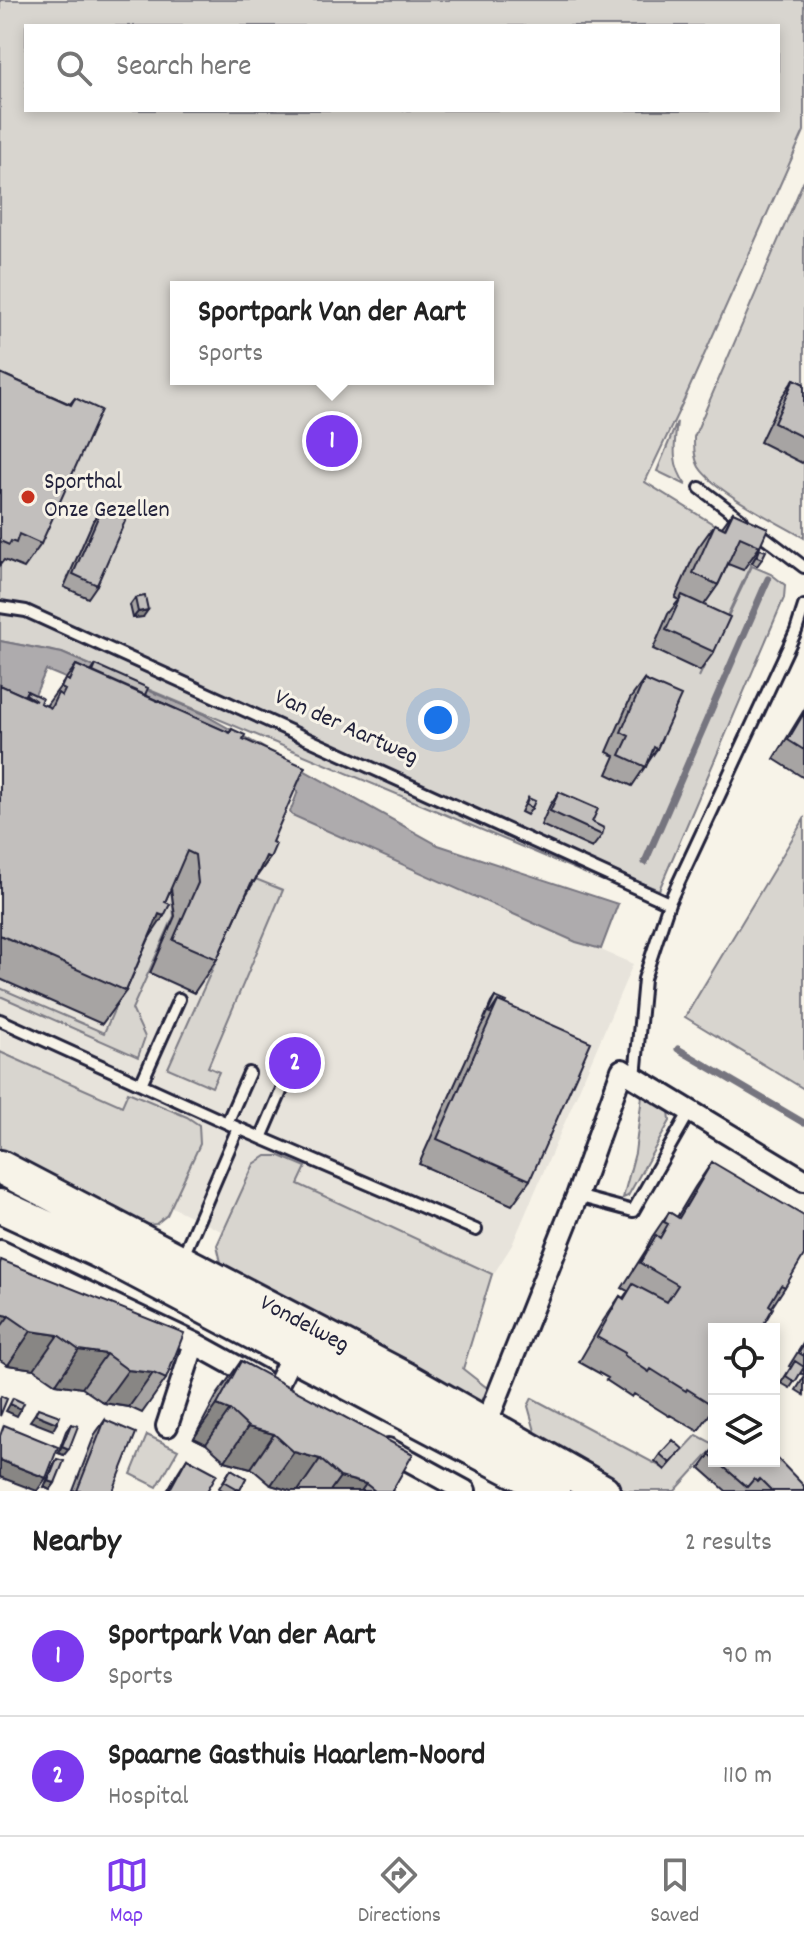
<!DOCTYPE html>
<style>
:root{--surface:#fff;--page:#f6f6f6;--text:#222;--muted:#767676;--line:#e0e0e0;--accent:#7c3aed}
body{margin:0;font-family:Dekko,sans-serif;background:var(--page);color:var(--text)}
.controls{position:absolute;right:24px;bottom:24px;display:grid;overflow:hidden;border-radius:0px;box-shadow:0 4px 12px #0003}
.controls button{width:72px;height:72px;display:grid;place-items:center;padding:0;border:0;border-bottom:2px solid var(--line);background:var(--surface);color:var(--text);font:40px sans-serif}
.you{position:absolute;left:438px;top:720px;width:28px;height:28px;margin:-20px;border:6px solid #fff;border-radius:50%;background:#1a73e8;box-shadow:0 0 0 12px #1a73e833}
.badge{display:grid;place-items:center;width:52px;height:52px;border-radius:50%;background:var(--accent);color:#fff;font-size:26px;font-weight:700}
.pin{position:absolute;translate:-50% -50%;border:4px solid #fff;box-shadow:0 2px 8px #0006}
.popup{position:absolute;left:170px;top:281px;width:324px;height:104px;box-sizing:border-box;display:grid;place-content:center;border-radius:0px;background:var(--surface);filter:drop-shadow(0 2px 6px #0005);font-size:26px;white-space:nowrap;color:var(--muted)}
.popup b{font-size:30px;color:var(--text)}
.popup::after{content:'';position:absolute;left:50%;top:100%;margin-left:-16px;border:16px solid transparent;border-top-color:var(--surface)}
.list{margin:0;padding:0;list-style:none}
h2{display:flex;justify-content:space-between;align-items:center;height:104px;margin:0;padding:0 32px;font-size:34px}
h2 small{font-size:26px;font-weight:400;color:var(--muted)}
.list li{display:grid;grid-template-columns:52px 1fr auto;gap:24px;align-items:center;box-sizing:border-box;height:120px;padding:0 32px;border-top:2px solid var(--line)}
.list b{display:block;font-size:30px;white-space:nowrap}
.list p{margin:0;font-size:26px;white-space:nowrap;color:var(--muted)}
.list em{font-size:26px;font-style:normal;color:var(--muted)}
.icon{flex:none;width:44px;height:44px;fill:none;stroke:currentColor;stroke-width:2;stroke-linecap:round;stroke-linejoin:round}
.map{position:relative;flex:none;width:804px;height:1491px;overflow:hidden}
.search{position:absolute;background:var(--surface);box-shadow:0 4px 12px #0003;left:24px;right:24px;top:24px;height:88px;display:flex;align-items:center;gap:20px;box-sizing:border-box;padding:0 28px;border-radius:0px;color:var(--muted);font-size:30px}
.sheet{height:344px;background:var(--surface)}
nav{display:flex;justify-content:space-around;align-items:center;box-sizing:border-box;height:112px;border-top:2px solid var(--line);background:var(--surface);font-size:22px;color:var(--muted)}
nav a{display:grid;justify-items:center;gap:4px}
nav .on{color:var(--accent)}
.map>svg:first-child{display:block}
.built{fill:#e7e3db}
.green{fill:#d8d5cf;stroke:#7d7c85;stroke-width:2;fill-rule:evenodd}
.water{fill:#aeabad;stroke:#76747f;stroke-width:2}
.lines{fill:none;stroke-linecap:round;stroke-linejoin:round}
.stream{stroke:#76747f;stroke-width:7}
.lane-casing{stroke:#22223b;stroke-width:16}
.street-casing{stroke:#22223b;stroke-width:26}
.primary-casing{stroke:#22223b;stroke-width:38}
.lane{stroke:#f7f3e8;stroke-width:10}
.street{stroke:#f7f3e8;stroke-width:20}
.primary{stroke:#f7f3e8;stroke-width:32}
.wall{fill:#a7a4a3;stroke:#22223b;stroke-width:2}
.shaded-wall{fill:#888684;stroke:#22223b;stroke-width:2}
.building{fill:#c2bfbd;stroke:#22223b;stroke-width:2}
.poi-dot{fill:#c8321e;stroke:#f7f3e8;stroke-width:3}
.labels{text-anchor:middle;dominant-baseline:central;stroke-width:6;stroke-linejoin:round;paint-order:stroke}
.poi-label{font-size:24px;fill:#22223b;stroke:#f7f3e8;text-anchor:start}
.street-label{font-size:24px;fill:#22223b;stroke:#f7f3e8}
</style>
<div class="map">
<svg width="804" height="1491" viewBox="0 0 804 1491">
<rect width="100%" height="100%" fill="#f7f3e8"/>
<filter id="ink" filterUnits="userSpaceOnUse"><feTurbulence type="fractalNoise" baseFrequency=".0125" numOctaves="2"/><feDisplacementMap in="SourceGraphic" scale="16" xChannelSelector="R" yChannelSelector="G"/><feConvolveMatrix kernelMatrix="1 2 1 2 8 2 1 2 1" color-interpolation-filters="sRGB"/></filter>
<g filter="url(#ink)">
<path class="built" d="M0,688L633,964L512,1245L450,1343L0,1123Z"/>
<path class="green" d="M0,0H804V131L684,400L645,482L757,551L699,677L752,566L771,574L785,585L784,598L659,890L609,870L603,881L62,653L0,641ZM26,26H778V110H26ZM176,287H488V379H176Z
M804,180V538C777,522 715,492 699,467C694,458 694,447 694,437Z
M677,422C674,447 671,464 686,485L657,471Z
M804,819V1089L685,1017Z
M253,878L283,890L208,1067L219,1072L212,1087L168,1068Z
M167,888L171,889L174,916L132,1009L145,1037L138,1057L0,996V988L104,1033Z
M0,1052L122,1106L128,1092L187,1117L199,1125L200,1144L167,1215L156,1224L139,1226L0,1153Z
M642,1096L669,1110L670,1121L628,1196L623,1198L635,1153Z
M266,1156H280L306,1167L298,1184L492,1274L463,1369L491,1391L480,1404L223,1271L217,1245L254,1164Z
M532,1398L665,1469L697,1435L714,1444V1448L675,1491H626L537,1438L528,1406Z
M147,1435L178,1450L157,1487L131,1474Z"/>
<path class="water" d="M0,641L62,653L203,714L438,845L618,904L601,949L576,942L292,815L290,812L298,791L184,741L75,682L46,670L32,702L0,688Z"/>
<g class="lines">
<path class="stream" d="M645,862L768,579
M678,1049L804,1123"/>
<defs>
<path id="lane" d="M700,488L742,520
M754,529L804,567
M0,607L26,611L669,903
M0,1020L238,1128L183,1256
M635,1078L644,979L669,903L796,631L804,606
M141,1084L179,999
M227,1123L249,1073
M238,1128L476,1230
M261,1138L283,1087
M577,1196L633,1211L690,1111"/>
<path id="street" d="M0,1251L194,1343L261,1380
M276,1388L293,1353
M167,1426L194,1343
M483,1432L577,1196L622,1070L804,1180
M388,1449L465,1491"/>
<path id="primary" d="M0,1167L404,1378L603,1491
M0,1206L100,1252L553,1491"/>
</defs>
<use href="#lane" class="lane-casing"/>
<use href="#street" class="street-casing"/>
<use href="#primary" class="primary-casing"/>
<use href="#lane" class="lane"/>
<use href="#street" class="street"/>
<use href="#primary" class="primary"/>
</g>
<path class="wall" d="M0,373L70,404L75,398L41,544L24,568L4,560L0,565Z
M794,379L804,384V460L802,463L760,442L781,398Z
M102,508L97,585L88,598L64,587L93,521Z
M733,512L760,546L743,570L728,564L718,585L704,605L714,652L700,671L653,649L668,614L679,600L675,598L697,549L715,524L722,527Z
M760,549L762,559L757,566L752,563Z
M135,598L143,617L133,618L130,605Z
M76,665L91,672L96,665L145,695L229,733L232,729L243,739L257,877L246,895L217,959L194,993L150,973L175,916L171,888L126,991L102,1024L0,979V685L24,696L27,691L40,703L46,706Z
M644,680L657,749L632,786L607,774L615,756L607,752L630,699Z
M804,710V778L774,759Z
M559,792L592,822L602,835L592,848L541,825L550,805Z
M528,798L532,808L527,815L521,812Z
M495,997L506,1004L530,1180L512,1205L419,1164L481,1026L485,1020L484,1019L491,1003Z
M712,1162L785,1287L772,1307L761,1329H714V1408L698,1431L670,1415L669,1416L634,1394L632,1397L606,1380L608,1378L579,1362L603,1321L620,1296L623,1298L628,1291L622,1288L648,1247H647L652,1237L669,1212L677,1217L695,1187Z
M1,1260L166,1379L142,1413L129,1407L104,1403L82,1388L56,1384L34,1369L8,1365L0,1360V1263Z
M804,1342V1375L800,1373L790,1388L781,1383L791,1367L789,1366Z
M241,1361L392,1491H291L271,1485L251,1468L225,1461L206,1444L194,1438L217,1395Z
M804,1377V1395L796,1390Z
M105,1420L113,1491H73L95,1434Z
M71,1424L64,1455L58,1453L66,1431Z
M714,1449V1461H774L804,1491H726L700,1468Z
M660,1454L678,1455L665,1470L655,1461Z
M187,1458L207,1491H167L178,1472Z
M57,1459L55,1483L50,1490L44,1487L53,1466Z
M231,1469L246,1478L239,1491H224L219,1488Z"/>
<path class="shaded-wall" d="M148,610L143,617L133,618L138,612Z
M266,856L270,858L253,882Z
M159,914L164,916L141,950Z
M0,1314L9,1316L0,1328Z
M31,1331L58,1335L34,1369L8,1365Z
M79,1350L106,1354L82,1388L56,1384Z
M128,1370L153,1373L129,1407L104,1403Z
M10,1404L21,1409L17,1416L6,1411Z
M217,1405L230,1410L206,1444L194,1438Z
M35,1414L57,1423L53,1430L30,1421Z
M248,1427L274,1434L251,1468L225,1461Z
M62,1446L69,1449L64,1455L58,1453Z
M294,1452L320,1459L298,1491H291L271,1485Z
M0,1460L46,1478L37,1491L0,1477Z
M340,1477L366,1484L361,1491H330Z
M48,1481L55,1483L50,1490L44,1487Z"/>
<path class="building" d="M0,373L71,405L75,398L101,410L41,544L19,534L16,543L11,541L9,545L0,541Z
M794,379L804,384V420L802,425L804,426V438L774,423Z
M102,508L126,519L97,585L73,574Z
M733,512L768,528L760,546L740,537L718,585L693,573L715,524L725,529Z
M760,549L766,551L762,559L757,557Z
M682,595L730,617L714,652L666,630Z
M145,596L148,610L138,612L135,598Z
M76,665L230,733L232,729L245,735L243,739L305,767L272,842L276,844L270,858L266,856L254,882L252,881L217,959L173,940L198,883L195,855L187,851L165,902L170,904L164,916L159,914L126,991L0,935V685L36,701L26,694L27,691L42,698L40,703L51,708L58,693L62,696L65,690L61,688L65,679L69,681Z
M96,665L148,688L145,695L93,672Z
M644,680L681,696L657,749L654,747L646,767L620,755L629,736L621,732Z
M804,713V750L788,740Z
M559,792L598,809L592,822L604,828L602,835L550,811Z
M528,798L535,801L532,808L526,805Z
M495,997L507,1002L506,1004L498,1001L490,1013L488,1012Z
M498,1001L591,1042L530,1180L437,1139Z
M712,1162L804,1216V1255L785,1287L781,1285L769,1305L773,1308L761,1329L756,1328L755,1329H714V1406L687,1389L686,1391L651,1369L649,1372L624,1355L625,1353L597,1337L620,1296L624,1299L633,1284L667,1302L678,1285L640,1263L656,1235L660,1238L668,1224L664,1222L669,1212L679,1218Z
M1,1260L184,1333L166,1379L153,1373L128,1370L106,1354L79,1350L58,1335L31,1331L9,1316L0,1314V1264Z
M804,1344V1356L799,1353Z
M241,1361L413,1454L392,1491H375L366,1484L340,1477L320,1459L294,1452L274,1434L248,1427L230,1410L217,1405Z
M795,1361L804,1367L795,1382L786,1376Z
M1,1396L7,1399L0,1416V1398Z
M13,1398L24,1403L21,1409L10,1404Z
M38,1408L60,1416L57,1423L35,1414Z
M105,1420L136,1433L113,1491H77Z
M71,1424L78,1426L69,1449L62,1446Z
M4,1425L58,1447L46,1478L0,1460V1436Z
M673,1440L683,1449L670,1463L660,1454Z
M714,1449V1458L709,1454Z
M774,1455L804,1486V1491H772L760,1479L757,1482L754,1479L747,1487L717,1461H774Z
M187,1458L217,1474L207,1491H169Z
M57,1459L64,1461L55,1483L48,1481Z
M231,1469L246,1478L240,1490L224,1481Z"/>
</g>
<circle class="poi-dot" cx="28" cy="497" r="8"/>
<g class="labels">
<g class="poi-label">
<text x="44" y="483">Sporthal<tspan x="44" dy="28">Onze Gezellen</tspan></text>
</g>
<g class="street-label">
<text transform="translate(346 728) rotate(24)">Van der Aartweg</text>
<text transform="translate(304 1325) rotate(28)">Vondelweg</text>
</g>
</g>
</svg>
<div class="controls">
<button><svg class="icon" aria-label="locate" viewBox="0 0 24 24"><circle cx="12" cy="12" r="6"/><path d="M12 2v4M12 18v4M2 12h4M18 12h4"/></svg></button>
<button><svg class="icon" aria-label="layers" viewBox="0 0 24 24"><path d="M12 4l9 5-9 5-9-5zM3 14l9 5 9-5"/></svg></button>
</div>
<div class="you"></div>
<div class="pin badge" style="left:332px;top:441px">1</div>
<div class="popup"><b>Sportpark Van der Aart</b>Sports</div>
<div class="pin badge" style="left:295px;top:1063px">2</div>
<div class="search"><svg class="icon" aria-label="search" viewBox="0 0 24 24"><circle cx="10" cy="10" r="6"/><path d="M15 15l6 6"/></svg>Search here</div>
</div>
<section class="sheet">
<h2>Nearby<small>2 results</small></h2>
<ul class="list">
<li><span class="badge">1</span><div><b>Sportpark Van der Aart</b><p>Sports</p></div><em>90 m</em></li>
<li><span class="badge">2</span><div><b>Spaarne Gasthuis Haarlem-Noord</b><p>Hospital</p></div><em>110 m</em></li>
</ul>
</section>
<nav>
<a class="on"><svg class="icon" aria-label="map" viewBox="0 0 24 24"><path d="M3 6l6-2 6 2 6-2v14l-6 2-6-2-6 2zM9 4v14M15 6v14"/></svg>Map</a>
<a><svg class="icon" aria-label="directions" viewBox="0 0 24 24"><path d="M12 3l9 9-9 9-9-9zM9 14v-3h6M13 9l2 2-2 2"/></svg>Directions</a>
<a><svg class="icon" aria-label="saved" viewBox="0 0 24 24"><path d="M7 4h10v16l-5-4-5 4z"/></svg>Saved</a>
</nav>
